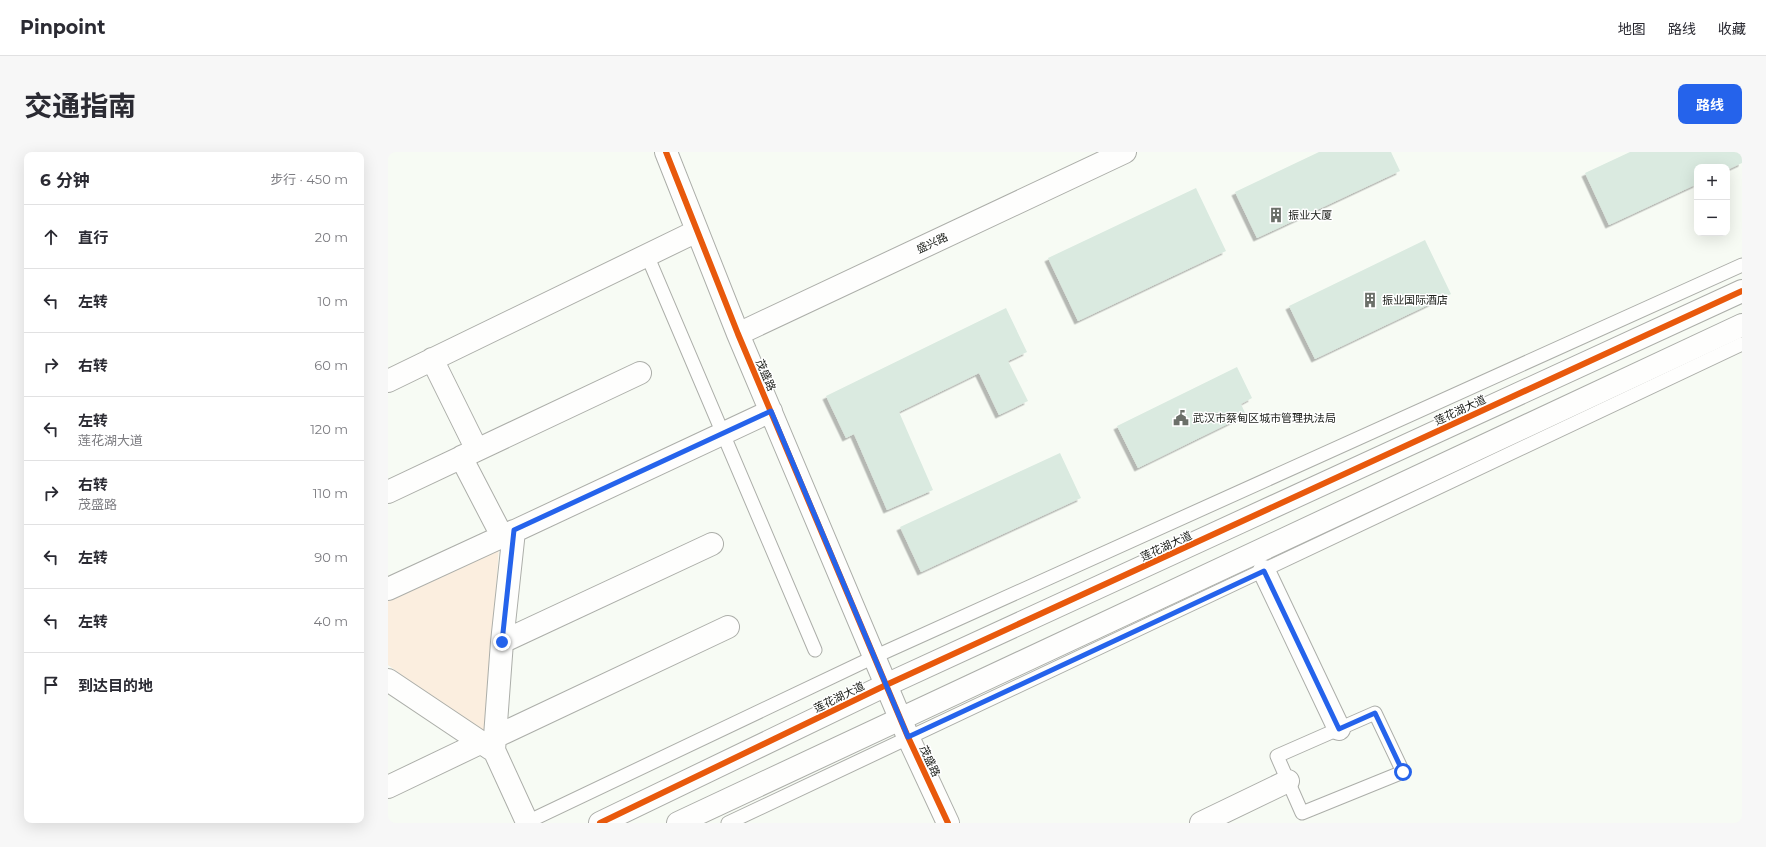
<!DOCTYPE html>
<html lang="zh">
<meta charset="utf-8">
<style>
:root{--surface:#fff;--page:#f7f7f7;--text:#2b2b33;--muted:#7c7c81;--line:#e1e1e2;--accent:#2563eb}
body{margin:0;font-family:Montserrat,"Noto Sans SC",sans-serif;background:var(--page);color:var(--text)}
.controls{position:absolute;right:12px;top:12px;display:grid;overflow:hidden;border-radius:8px;box-shadow:0 4px 16px #0002}
.controls button{width:36px;height:36px;display:grid;place-items:center;padding:0;border:0;border-bottom:1px solid var(--line);background:var(--surface);color:var(--text);font:20px sans-serif}
.stop{position:absolute;width:12px;height:12px;margin:-9px;border:3px solid #2563eb;border-radius:50%;background:#fff}
.stop.end{background:#2563eb;border-color:#fff;box-shadow:0 1px 4px #0008}
.list{margin:0;padding:0;list-style:none}
h2{display:flex;justify-content:space-between;align-items:center;height:52px;margin:0;padding:0 16px;font-size:17px}
h2 small{font-size:13px;font-weight:400;color:var(--muted)}
.list li{display:grid;grid-template-columns:26px 1fr auto;gap:12px;align-items:center;box-sizing:border-box;height:64px;padding:0 16px;border-top:1px solid var(--line)}
.list b{display:block;font-size:15px;white-space:nowrap}
.list p{margin:0;font-size:13px;white-space:nowrap;color:var(--muted)}
.list em{font-size:13px;font-style:normal;color:var(--muted)}
.icon{flex:none;width:22px;height:22px;fill:none;stroke:currentColor;stroke-width:2;stroke-linecap:round;stroke-linejoin:round}
.map{position:relative;flex:none;width:1354px;height:671px;overflow:hidden;border-radius:8px}
header{display:flex;align-items:center;gap:24px;box-sizing:border-box;height:56px;padding:0 20px;background:var(--surface);border-bottom:1px solid var(--line)}
header strong{font-size:19px}
nav{display:flex;gap:22px;margin-inline-start:auto;font-size:14px}
.intro{display:flex;align-items:center;justify-content:space-between;box-sizing:border-box;height:96px;padding:0 24px}
h1{margin:0;font-size:28px}
.button{padding:10px 18px;border-radius:8px;background:var(--accent);color:#fff;font-size:14px;font-weight:700}
main{display:flex;gap:24px;padding:0 24px}
aside{flex:1;background:var(--surface);border-radius:8px;box-shadow:0 4px 16px #0002}
.map>svg:first-child{display:block}
.green{fill:#fbeedf}
.building{fill:#daeae0;filter:url(#shadow)}
.lines{fill:none;stroke-linecap:round;stroke-linejoin:round}
.lane-casing{stroke:#acaea9;stroke-width:15}
.street-casing{stroke:#acaea9;stroke-width:24}
.secondary-casing{stroke:#acaea9;stroke-width:24}
.lane{stroke:#fefefd;stroke-width:13}
.street{stroke:#fefefd;stroke-width:22}
.secondary{stroke:#fefefd;stroke-width:22}
.cycleway-casing{stroke:#fff;stroke-width:8}
.cycleway{stroke:#e8590c;stroke-width:6}
.route{stroke:#2563eb;stroke-width:5}
.labels{text-anchor:middle;dominant-baseline:central;stroke-width:3;stroke-linejoin:round;paint-order:stroke}
.poi-label{font-size:11px;fill:#20231e;stroke:#fff;text-anchor:start}
.street-label{font-size:11px;fill:#20231e;stroke:#fff}
</style>
<header>
<strong>Pinpoint</strong>
<nav><a>地图</a><a>路线</a><a>收藏</a></nav>
</header>
<div class="intro"><h1>交通指南</h1><a class="button">路线</a></div>
<main>
<aside>
<h2>6 分钟<small>步行 · 450 m</small></h2>
<ul class="list">
<li><svg class="icon" aria-label="ahead" viewBox="0 0 24 24"><path d="M12 20V5M6 11l6-6 6 6"/></svg><div><b>直行</b></div><em>20 m</em></li>
<li><svg class="icon" aria-label="left" viewBox="0 0 24 24"><path d="M17 20v-9H6M10 6l-5 5 5 5"/></svg><div><b>左转</b></div><em>10 m</em></li>
<li><svg class="icon" aria-label="right" viewBox="0 0 24 24"><path d="M7 20v-9h11M14 6l5 5-5 5"/></svg><div><b>右转</b></div><em>60 m</em></li>
<li><svg class="icon" aria-label="left" viewBox="0 0 24 24"><path d="M17 20v-9H6M10 6l-5 5 5 5"/></svg><div><b>左转</b><p>莲花湖大道</p></div><em>120 m</em></li>
<li><svg class="icon" aria-label="right" viewBox="0 0 24 24"><path d="M7 20v-9h11M14 6l5 5-5 5"/></svg><div><b>右转</b><p>茂盛路</p></div><em>110 m</em></li>
<li><svg class="icon" aria-label="left" viewBox="0 0 24 24"><path d="M17 20v-9H6M10 6l-5 5 5 5"/></svg><div><b>左转</b></div><em>90 m</em></li>
<li><svg class="icon" aria-label="left" viewBox="0 0 24 24"><path d="M17 20v-9H6M10 6l-5 5 5 5"/></svg><div><b>左转</b></div><em>40 m</em></li>
<li><svg class="icon" aria-label="arrive" viewBox="0 0 24 24"><path d="M6 21V4h12l-3 4 3 4H6"/></svg><div><b>到达目的地</b></div></li>
</ul>
</aside>
<div class="map">
<svg width="1354" height="671" viewBox="0 0 1354 671">
<defs>
<filter id="shadow"><feDropShadow dx="-3.5" dy="3.5" stdDeviation="0" flood-color="#0004"/></filter>
</defs>
<rect width="100%" height="100%" fill="#f7fbf4"/>
<path class="green" d="M111,395L98,584L0,513V447Z"/>
<path class="building" d="M931,0H1003L1012,19L869,86L847,40Z
M1242,0H1354V11L1339,18V15H1309V32L1221,73L1197,21Z
M808,36L838,99L690,169L660,106Z
M1037,88L1063,142L927,207L901,154Z
M618,156L639,200L620,209L640,249L611,263L591,221L511,260L545,338L499,358L466,282L458,286L438,244Z
M849,215L864,246L853,252L858,263L750,316L729,274Z
M672,301L693,346L533,420L512,375Z"/>
<g class="lines">
<defs>
<path id="lane" d="M259,103L427,498
M987,561L1015,620L914,661L889,604Z
M137,671L486,505L1354,113
M340,671L1354,192"/>
<path id="street" d="M278,0L350,182L520,585L560,671
M350,182L737,0
M44,207L89,298L73,305L114,384
M0,229L309,79
M0,340L252,221
M114,385L383,259
M876,419L951,577
M0,437L126,379L114,490L106,598L139,670
M114,490L324,392
M0,528L103,597
M0,635L94,590L106,598L107,585L340,475
M813,671L900,629"/>
<path id="secondary" d="M212,671L498,533L1354,139
M290,671L1354,173"/>
</defs>
<use href="#lane" class="lane-casing"/>
<use href="#street" class="street-casing"/>
<use href="#secondary" class="secondary-casing"/>
<use href="#lane" class="lane"/>
<use href="#street" class="street"/>
<use href="#secondary" class="secondary"/>
<defs>
<path id="cycleway" d="M278,0L350,182L520,585L560,671
M212,671L498,533L1354,139"/>
</defs>
<use href="#cycleway" class="cycleway-casing"/>
<use href="#cycleway" class="cycleway"/>
</g>
<g class="lines">
<path class="route" d="M114,490L126,378L383,259L520,585L876,419L951,577L987,561L1015,620"/>
</g>
<defs>
<symbol id="building-bare" viewBox="-9 -9 18 18"><path d="M-4-6H4V6H1V3H-1V6H-4ZM-2.5-4.3h1.7v1.8h-1.7ZM.8-4.3h1.7v1.8H.8ZM-2.5-1h1.7V.8h-1.7ZM.8-1h1.7V.8H.8Z" fill="#6b6f69" stroke="#fff" stroke-width="2.5" paint-order="stroke"/></symbol>
<symbol id="civic-bare" viewBox="-9 -9 18 18"><path d="M-.6-6.5H3V-4.5H.6V-3L4-1V1h2V6H-6V1h2V-1L-.6-3ZM-1.2 2.5V6h2.4V2.5Z" fill="#6b6f69" stroke="#fff" stroke-width="2.5" paint-order="stroke"/></symbol>
</defs>
<g fill-rule="evenodd">
<use href="#building-bare" x="877" y="52" width="22" height="22"/>
<use href="#building-bare" x="971" y="137" width="22" height="22"/>
<use href="#civic-bare" x="782" y="255" width="22" height="22"/>
</g>
<g class="labels">
<g class="poi-label">
<text x="900" y="63">振业大厦</text>
<text x="994" y="148">振业国际酒店</text>
<text x="805" y="266">武汉市蔡甸区城市管理执法局</text>
</g>
<g class="street-label">
<text transform="translate(544 91) rotate(-25)">盛兴路</text>
<text transform="translate(378 223) rotate(67)">茂盛路</text>
<text transform="translate(1072 258) rotate(-25)">莲花湖大道</text>
<text transform="translate(778 394) rotate(-25)">莲花湖大道</text>
<text transform="translate(451 545) rotate(-26)">莲花湖大道</text>
<text transform="translate(542 609) rotate(65)">茂盛路</text>
</g>
</g>
</svg>
<div class="controls">
<button>+</button>
<button>−</button>
</div>
<div class="stop" style="left:1015px;top:620px"></div>
<div class="stop end" style="left:114px;top:490px"></div>
</div>
</main>
